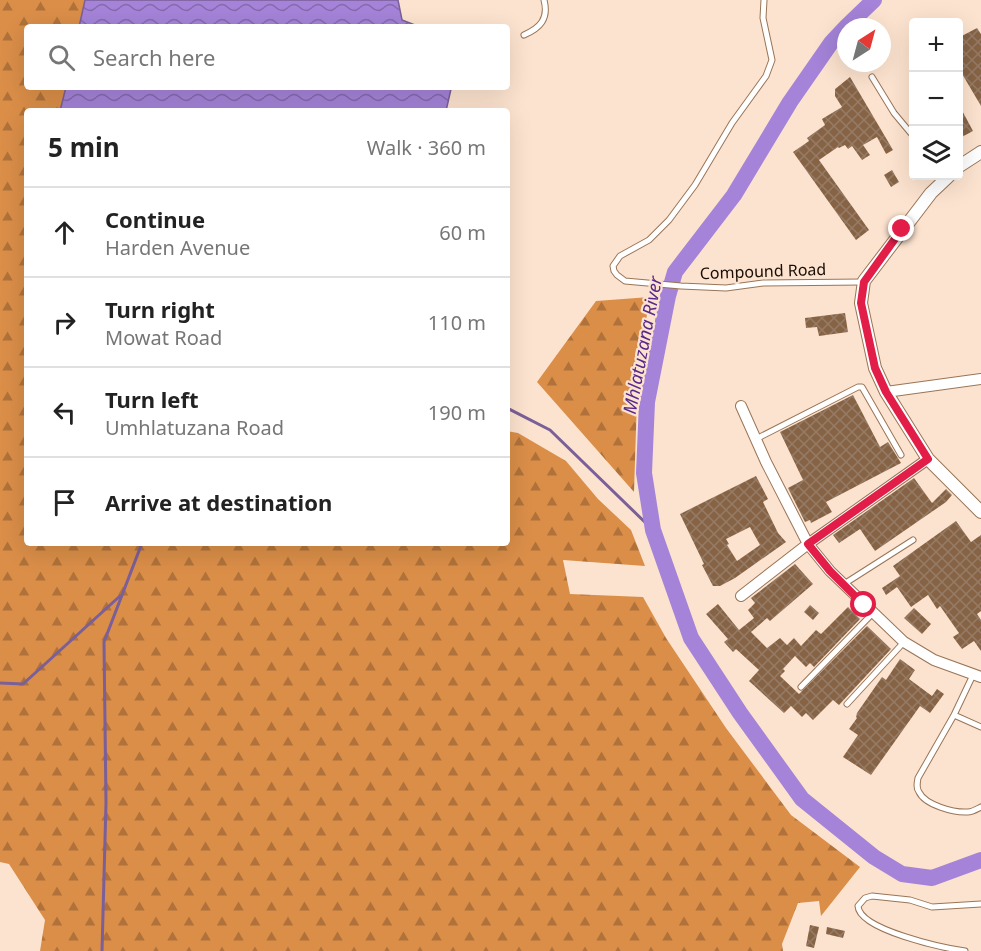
<!DOCTYPE html>
<meta charset="utf-8">
<style>
:root{--surface:#fff;--page:#f2f2f2;--text:#222;--muted:#767676;--line:#e0e0e0}
body{margin:0;font-family:"Noto Sans",sans-serif;background:var(--page);color:var(--text)}
.controls{position:absolute;right:18px;top:18px;display:grid;overflow:hidden;border-radius:6px;box-shadow:0 6px 24px #0002}
.controls button{width:54px;height:54px;display:grid;place-items:center;padding:0;border:0;border-bottom:2px solid var(--line);background:var(--surface);color:var(--text);font:30px sans-serif}
.compass{position:absolute;left:837px;top:18px;width:54px;height:54px;border-radius:50%;background:var(--surface);box-shadow:0 6px 24px #0002;rotate:36deg}
.stop{position:absolute;width:18px;height:18px;margin:-14px;border:4px solid #e11d48;border-radius:50%;background:#fff}
.stop.end{background:#e11d48;border-color:#fff;box-shadow:0 2px 6px #0008}
.list{margin:0;padding:0;list-style:none}
h2{display:flex;justify-content:space-between;align-items:center;height:78px;margin:0;padding:0 24px;font-size:26px}
h2 small{font-size:20px;font-weight:400;color:var(--muted)}
.list li{display:grid;grid-template-columns:39px 1fr auto;gap:18px;align-items:center;box-sizing:border-box;height:90px;padding:0 24px;border-top:2px solid var(--line)}
.list b{display:block;font-size:22px;white-space:nowrap}
.list p{margin:0;font-size:20px;white-space:nowrap;color:var(--muted)}
.list em{font-size:20px;font-style:normal;color:var(--muted)}
.icon{flex:none;width:33px;height:33px;fill:none;stroke:currentColor;stroke-width:2;stroke-linecap:round;stroke-linejoin:round}
.map{position:relative;flex:none;width:981px;height:951px;overflow:hidden}
.search{position:absolute;background:var(--surface);box-shadow:0 6px 24px #0002;left:24px;top:24px;width:486px;height:66px;display:flex;align-items:center;gap:15px;box-sizing:border-box;padding:0 21px;border-radius:6px;color:var(--muted);font-size:22px}
.panel{position:absolute;background:var(--surface);box-shadow:0 6px 24px #0002;left:24px;top:108px;width:486px;height:438px;border-radius:6px}
.map>svg:first-child{display:block}
.forest{fill:url(#forest-firs)}
.water{fill:url(#water-waves);stroke:#7a5f98;stroke-width:1.5}
.lines{fill:none;stroke-linecap:round;stroke-linejoin:round}
.stream{stroke:#7a5f98;stroke-width:3}
.river{stroke:#a483d8;stroke-width:16}
.building{fill:url(#building-cross-hatch);fill-rule:evenodd}
.service-casing{stroke:#997557;stroke-width:7}
.minor-casing{stroke:#997557;stroke-width:12}
.tertiary-casing{stroke:#997557;stroke-width:14}
.service{stroke:#fff;stroke-width:5}
.minor{stroke:#fff;stroke-width:10}
.tertiary{stroke:#fff;stroke-width:12}
.route{stroke:#e11d48;stroke-width:8}
.labels{text-anchor:middle;dominant-baseline:central;stroke-width:4.5;stroke-linejoin:round;paint-order:stroke}
.street-label{font-size:16px;fill:#190c02;stroke:#fce3cf}
.water-label{font-size:18px;font-style:italic;fill:#57288b;stroke:#fce3cf}
</style>
<div class="map">
<svg width="981" height="951" viewBox="0 0 981 951">
<defs>
<pattern id="forest-firs" width="22" height="20" patternUnits="userSpaceOnUse" patternTransform="scale(1.5)"><rect width="22" height="20" fill="#da8e48"/><path d="M5 1l3.5 6h-7zM16 11l3.5 6h-7z" fill="#b0723a"/></pattern>
<pattern id="water-waves" width="16" height="10" patternUnits="userSpaceOnUse" patternTransform="scale(1.5)"><rect width="16" height="10" fill="#a483d8"/><path d="M0 5q4-4 8 0t8 0" fill="none" stroke="#856aad"/></pattern>
<pattern id="building-cross-hatch" width="8" height="8" patternUnits="userSpaceOnUse" patternTransform="scale(1.5)"><rect width="8" height="8" fill="#866345"/><path d="M0 0l8 8M0 8l8-8" fill="none" stroke="#967c66"/></pattern>
</defs>
<rect width="100%" height="100%" fill="#fce3cf"/>
<path class="forest" d="M0,0H85L79,27H27V87H66L60,111H27V543H507V431L518,433L566,461L598,499L631,530L645,566L563,560L570,594L643,597L666,638L726,728L791,815L860,867L821,916L819,901L798,903L782,944L783,951H40L45,920L9,864L0,862Z
M650,297L638,367L634,492L537,382L596,301Z"/>
<path class="water" d="M85,0H398L402,20L420,27H79Z
M66,87H450L451,89L446,111H60Z"/>
<g class="lines">
<path class="stream" d="M507,408L550,430L653,530
M0,683L23,684L120,596
M102,951L106,803L104,642L142,543"/>
<path class="river" d="M846,27L831,43L790,102L734,195L675,272L668,296L647,402L644,473L653,530L691,638L740,713L802,799L874,857L902,874L932,878L981,860
M846,27L874,0"/>
</g>
<path class="building" d="M977,28L981,34V106L958,67V38Z
M850,77L893,150L886,154L877,137L863,145L870,155L862,160L852,146L848,149L845,145L839,148L838,147L819,160L869,230L856,240L793,152L809,141L807,138L825,125L822,119L842,107L835,96V89Z
M958,103L973,131L958,139Z
M892,170L899,182L891,187L884,175Z
M845,313L848,332L819,336L817,327L806,328L805,318Z
M853,395L880,447L888,442L901,463L826,502L832,512L811,523L810,520L805,522L788,488L803,480L780,432Z
M756,476L768,499L763,502L778,533L786,542L735,578L720,586H713L702,565L704,564L680,514ZM750,527L760,545L737,561L727,545L729,544L726,539Z
M914,478L932,503L946,489L952,495L946,502L875,551L860,529L839,543L833,535Z
M956,521L971,542L981,535V611L977,614L981,620V651L974,641L962,649L953,637L959,633L940,606L937,609L928,595L911,607L897,587L886,595L882,588L900,576L893,566Z
M795,564L813,584L770,621L767,618L751,632L767,648L780,638L787,645L794,638L801,646L816,630L821,634L848,607L860,619L814,667L810,663L806,667L795,656L783,669L785,671L780,676L799,694L867,626L891,649L839,705L833,700L813,720L806,713L802,717L791,706L784,713L749,681L759,670L736,649L733,652L724,642L728,639L706,614L718,604L739,630L754,618L748,610L755,603L751,598Z
M810,605L819,613L813,620L804,612Z
M914,608L931,624L922,634L904,618Z
M900,659L915,670L909,679L932,696L937,689L944,694L930,713L920,706L871,775L843,757L858,735L849,729L857,718L856,717L857,713L882,677L886,680Z
M810,925L819,927L814,948L806,946Z
M827,927L845,931L843,938L826,934Z"/>
<g class="lines">
<defs>
<path id="service" d="M764,0L763,18L772,60L766,76L732,123L695,185L669,220L649,240L620,256L613,266L614,271L617,275L625,281L681,286L726,288L763,283L862,282
M524,35C540,28 549,19 544,0
M872,77L894,113L914,137
M756,439L858,387H862L901,455
M844,584L913,540
M973,675L954,715L918,778C917,783 916,788 919,792C925,805 954,813 968,812C972,812 977,809 981,807
M801,687L873,613
M847,704L904,642
M954,715L981,727
M965,951C944,948 859,930 858,906L865,898L872,896L910,900L932,907L981,904"/>
<path id="minor" d="M886,392L981,379
M741,406L766,462L808,544L830,571L904,642L934,660L981,677
M741,596L808,544L928,459"/>
<path id="tertiary" d="M958,167L981,152
M949,176L931,193L864,281L861,303L875,368L886,392L928,459L981,512"/>
</defs>
<use href="#service" class="service-casing"/>
<use href="#minor" class="minor-casing"/>
<use href="#tertiary" class="tertiary-casing"/>
<use href="#service" class="service"/>
<use href="#minor" class="minor"/>
<use href="#tertiary" class="tertiary"/>
</g>
<g class="lines">
<path class="route" d="M864,605L830,571L808,544L928,459L886,392L875,368L861,303L864,282L902,229"/>
</g>
<g class="labels">
<g class="street-label">
<text transform="translate(763 271) rotate(-2)">Compound Road</text>
</g>
<g class="water-label">
<text transform="translate(642 345) rotate(-79)">Mhlatuzana River</text>
</g>
</g>
</svg>
<div class="controls">
<button>+</button>
<button>−</button>
<button><svg class="icon" aria-label="layers" viewBox="0 0 24 24"><path d="M12 4l9 5-9 5-9-5zM3 14l9 5 9-5"/></svg></button>
</div>
<svg class="compass" viewBox="-18 -18 36 36"><path d="M0-13l5 13h-10z" fill="#e53935"/><path d="M0 13l5-13h-10z" fill="#767676"/></svg>
<div class="stop" style="left:864px;top:605px"></div>
<div class="stop end" style="left:902px;top:229px"></div>
<div class="search"><svg class="icon" aria-label="search" viewBox="0 0 24 24"><circle cx="10" cy="10" r="6"/><path d="M15 15l6 6"/></svg>Search here</div>
<section class="panel">
<h2>5 min<small>Walk · 360 m</small></h2>
<ul class="list">
<li><svg class="icon" aria-label="ahead" viewBox="0 0 24 24"><path d="M12 20V5M6 11l6-6 6 6"/></svg><div><b>Continue</b><p>Harden Avenue</p></div><em>60 m</em></li>
<li><svg class="icon" aria-label="right" viewBox="0 0 24 24"><path d="M7 20v-9h11M14 6l5 5-5 5"/></svg><div><b>Turn right</b><p>Mowat Road</p></div><em>110 m</em></li>
<li><svg class="icon" aria-label="left" viewBox="0 0 24 24"><path d="M17 20v-9H6M10 6l-5 5 5 5"/></svg><div><b>Turn left</b><p>Umhlatuzana Road</p></div><em>190 m</em></li>
<li><svg class="icon" aria-label="arrive" viewBox="0 0 24 24"><path d="M6 21V4h12l-3 4 3 4H6"/></svg><div><b>Arrive at destination</b></div></li>
</ul>
</section>
</div>
